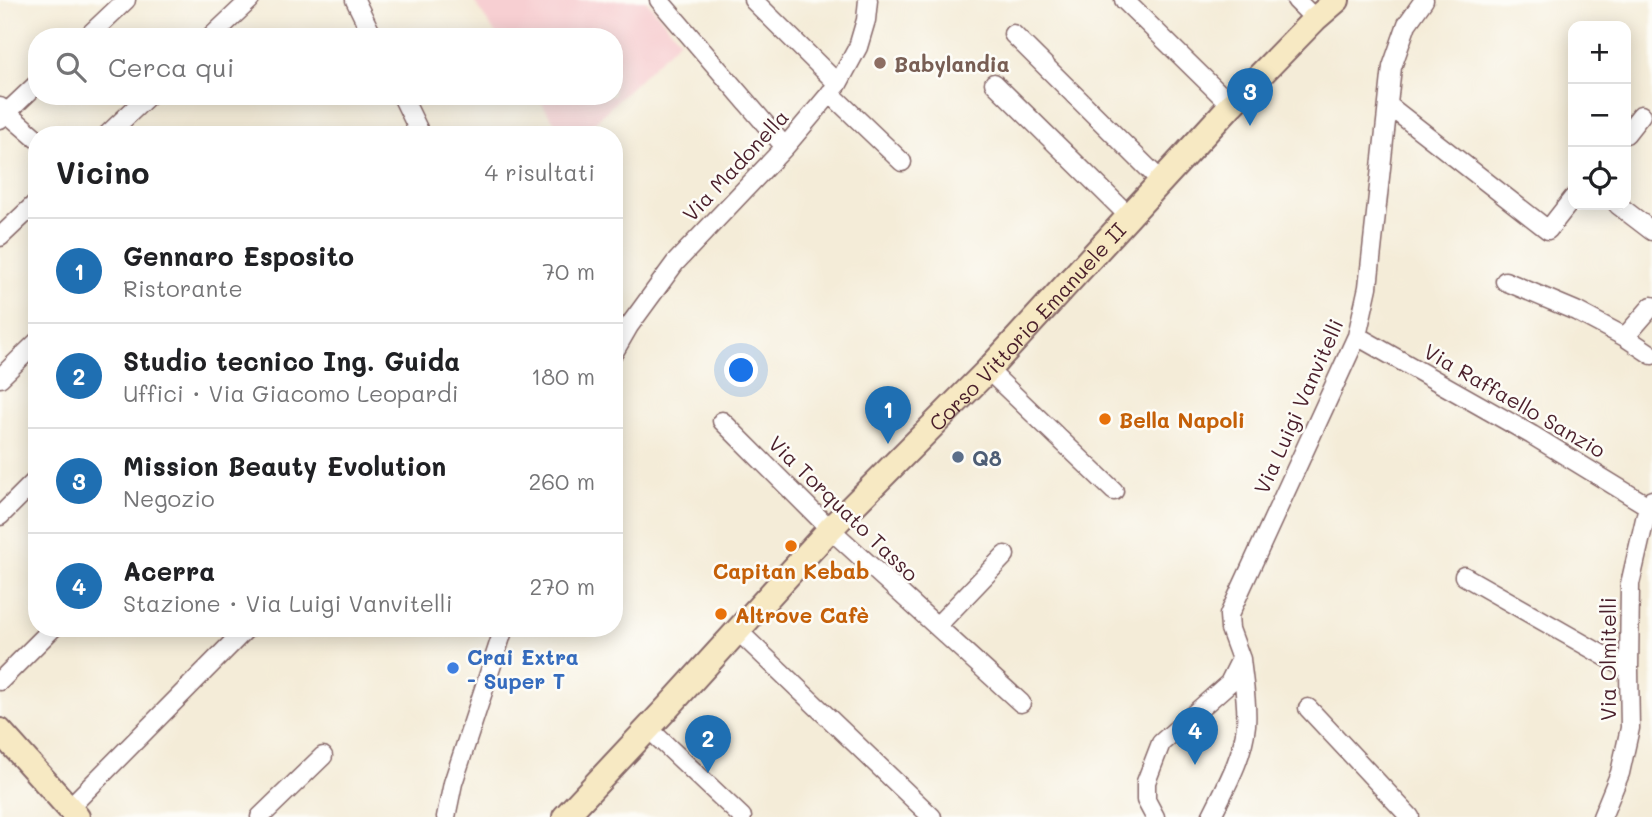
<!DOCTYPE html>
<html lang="it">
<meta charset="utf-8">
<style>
:root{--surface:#fff;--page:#f2f2f2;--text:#202124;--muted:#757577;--line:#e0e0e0;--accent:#1f6fb2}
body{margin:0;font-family:Mali,sans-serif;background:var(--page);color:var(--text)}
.controls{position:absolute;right:21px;top:21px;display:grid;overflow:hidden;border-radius:14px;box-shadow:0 4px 18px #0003}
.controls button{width:63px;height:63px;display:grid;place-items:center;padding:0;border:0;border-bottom:2px solid var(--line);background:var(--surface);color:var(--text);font:35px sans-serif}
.you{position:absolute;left:742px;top:371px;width:24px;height:24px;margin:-18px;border:5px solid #fff;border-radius:50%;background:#1a73e8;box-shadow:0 0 0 10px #1a73e833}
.badge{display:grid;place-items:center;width:46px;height:46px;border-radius:50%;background:var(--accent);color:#fff;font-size:23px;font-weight:700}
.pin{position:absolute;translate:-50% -58px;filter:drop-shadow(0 2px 4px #0008)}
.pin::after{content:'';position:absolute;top:37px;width:24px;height:21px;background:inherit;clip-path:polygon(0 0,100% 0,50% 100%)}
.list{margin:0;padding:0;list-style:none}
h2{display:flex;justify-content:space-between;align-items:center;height:91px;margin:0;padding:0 28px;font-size:30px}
h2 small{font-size:23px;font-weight:400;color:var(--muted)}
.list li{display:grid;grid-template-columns:46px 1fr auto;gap:21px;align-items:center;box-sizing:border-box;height:105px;padding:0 28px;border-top:2px solid var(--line)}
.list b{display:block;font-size:26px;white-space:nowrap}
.list p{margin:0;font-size:23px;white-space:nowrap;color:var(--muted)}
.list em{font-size:23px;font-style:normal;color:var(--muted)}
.icon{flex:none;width:38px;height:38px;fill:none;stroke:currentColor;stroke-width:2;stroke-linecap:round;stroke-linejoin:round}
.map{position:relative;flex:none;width:1652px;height:817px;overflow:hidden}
.search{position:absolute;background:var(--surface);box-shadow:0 4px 18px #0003;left:28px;top:28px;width:595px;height:77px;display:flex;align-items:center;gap:18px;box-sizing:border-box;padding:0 24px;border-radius:28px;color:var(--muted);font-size:26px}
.panel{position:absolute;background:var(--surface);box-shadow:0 4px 18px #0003;left:28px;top:126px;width:595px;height:511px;border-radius:28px}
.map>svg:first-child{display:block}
.built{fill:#f7cfd2}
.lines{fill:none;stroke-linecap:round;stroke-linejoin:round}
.street-casing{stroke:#866768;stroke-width:21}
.secondary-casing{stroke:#866768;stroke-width:28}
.street{stroke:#fff;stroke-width:18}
.secondary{stroke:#f7e9c3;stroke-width:24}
.education-dot{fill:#8d6e63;stroke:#fdfcf7;stroke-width:2.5}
.food-dot{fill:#e8710a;stroke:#fdfcf7;stroke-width:2.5}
.service-dot{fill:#5c6f8a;stroke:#fdfcf7;stroke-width:2.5}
.shop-dot{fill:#3f7fe0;stroke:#fdfcf7;stroke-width:2.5}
.labels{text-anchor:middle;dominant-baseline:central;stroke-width:5;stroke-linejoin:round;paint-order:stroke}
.education-label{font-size:21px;font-weight:bold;fill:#785e54;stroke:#fdfcf7;text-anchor:start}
.street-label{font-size:21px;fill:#4a1f2b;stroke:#fdfcf7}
.food-label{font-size:21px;font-weight:bold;fill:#c56008;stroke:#fdfcf7;text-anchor:start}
.service-label{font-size:21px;font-weight:bold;fill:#4e5e75;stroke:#fdfcf7;text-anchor:start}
.shop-label{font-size:21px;font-weight:bold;fill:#366cbe;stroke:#fdfcf7;text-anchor:start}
</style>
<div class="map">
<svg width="1652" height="817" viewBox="0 0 1652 817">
<rect width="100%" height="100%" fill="#fdfcf7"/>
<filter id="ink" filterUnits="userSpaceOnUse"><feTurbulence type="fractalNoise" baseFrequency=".0143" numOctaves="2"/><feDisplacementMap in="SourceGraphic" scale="14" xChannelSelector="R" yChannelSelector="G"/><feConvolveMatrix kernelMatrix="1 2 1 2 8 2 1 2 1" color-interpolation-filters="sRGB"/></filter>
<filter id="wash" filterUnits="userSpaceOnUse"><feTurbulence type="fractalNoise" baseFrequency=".00686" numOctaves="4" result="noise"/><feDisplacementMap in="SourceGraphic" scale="28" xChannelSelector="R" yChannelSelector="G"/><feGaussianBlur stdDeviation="1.57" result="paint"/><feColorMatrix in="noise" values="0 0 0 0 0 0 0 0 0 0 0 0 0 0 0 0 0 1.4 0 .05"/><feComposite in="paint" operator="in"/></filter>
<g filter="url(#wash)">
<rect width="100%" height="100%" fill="#f4ecd8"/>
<path class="built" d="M473,0H646L680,40L581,135H563L537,96H614V37H498Z"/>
</g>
<g filter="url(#ink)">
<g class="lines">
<defs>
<path id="street" d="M355,0L373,37
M659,0L785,147
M753,0L838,84
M1124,0L1231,105
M1296,0L1315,19
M1013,34L1162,182
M87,37L126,0
M211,37L250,0
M994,83L1129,216
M830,93L902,162
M402,96L421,135
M1388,105L1548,230L1573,198
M0,107L37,139
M0,119L37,84
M1626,134L1641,115
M107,135L148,96
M1618,205L1652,231
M0,237L37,202
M1505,281L1576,311L1625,337L1652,355
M1357,336L1532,435L1648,506
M1625,337L1652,306
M614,352L629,326L675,263L785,147L838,84L858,47L866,20L868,0
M988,370L1114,491
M0,378L37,342
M722,421L830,529L1021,703
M0,516L37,479
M1464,576L1629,670
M937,626L1005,555
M737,630L932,817
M0,681L53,628
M1308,708L1410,817
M648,728L742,817
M69,808L247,628
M260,817L323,756
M446,817L453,783L504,628
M1155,817L1146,800V782L1161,743L1229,683L1241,659L1230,629L1229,615L1357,336L1368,287L1392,67L1407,24L1424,0
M1211,817C1225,788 1243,758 1246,725C1248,704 1243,680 1241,659
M1602,817L1620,773L1630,728L1629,670L1630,584L1648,506L1652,500"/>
<g id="secondary">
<path d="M0,731L77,817"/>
<path id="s1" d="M565,817L669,706L830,529L988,370L1231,105L1315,19L1337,0"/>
</g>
</defs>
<use href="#street" class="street-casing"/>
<use href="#secondary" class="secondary-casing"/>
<use href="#street" class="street"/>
<use href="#secondary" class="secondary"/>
</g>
</g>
<circle class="education-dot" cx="880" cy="63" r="7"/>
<g class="food-dot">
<circle cx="1105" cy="419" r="7"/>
<circle cx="791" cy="546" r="7"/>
<circle cx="721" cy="614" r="7"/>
</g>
<circle class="service-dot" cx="958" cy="457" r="7"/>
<circle class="shop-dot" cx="453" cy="668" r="7"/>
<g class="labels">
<g class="education-label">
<text x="894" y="63">Babylandia</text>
</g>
<g class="street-label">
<text transform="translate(735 165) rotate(-47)">Via Madonella</text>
<text stroke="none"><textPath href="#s1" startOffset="674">Corso Vittorio Emanuele II</textPath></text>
<text transform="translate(1515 400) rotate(30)">Via Raffaello Sanzio</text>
<text transform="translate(1298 406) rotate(-66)">Via Luigi Vanvitelli</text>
<text transform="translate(844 508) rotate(44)">Via Torquato Tasso</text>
<text transform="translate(1607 659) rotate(-90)">Via Olmitelli</text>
</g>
<g class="food-label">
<text x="1119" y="419">Bella Napoli</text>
<text x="791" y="570" text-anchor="middle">Capitan Kebab</text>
<text x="735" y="614">Altrove Cafè</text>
</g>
<g class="service-label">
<text x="972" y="457">Q8</text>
</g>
<g class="shop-label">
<text x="467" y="656">Crai Extra<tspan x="467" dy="24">- Super T</tspan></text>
</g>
</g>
</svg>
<div class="controls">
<button>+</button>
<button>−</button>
<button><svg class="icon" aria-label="locate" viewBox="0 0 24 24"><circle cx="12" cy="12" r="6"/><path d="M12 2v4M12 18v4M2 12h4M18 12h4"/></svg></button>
</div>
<div class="you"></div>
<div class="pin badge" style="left:888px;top:444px">1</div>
<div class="pin badge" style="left:708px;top:773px">2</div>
<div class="pin badge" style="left:1250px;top:126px">3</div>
<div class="pin badge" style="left:1195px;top:765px">4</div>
<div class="search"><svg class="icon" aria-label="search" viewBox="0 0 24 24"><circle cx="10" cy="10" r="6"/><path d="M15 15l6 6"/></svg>Cerca qui</div>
<section class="panel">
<h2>Vicino<small>4 risultati</small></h2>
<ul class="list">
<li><span class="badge">1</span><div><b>Gennaro Esposito</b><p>Ristorante</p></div><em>70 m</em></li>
<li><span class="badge">2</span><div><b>Studio tecnico Ing. Guida</b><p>Uffici · Via Giacomo Leopardi</p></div><em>180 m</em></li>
<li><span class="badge">3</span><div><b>Mission Beauty Evolution</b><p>Negozio</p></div><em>260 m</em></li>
<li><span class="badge">4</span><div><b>Acerra</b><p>Stazione · Via Luigi Vanvitelli</p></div><em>270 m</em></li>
</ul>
</section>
</div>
